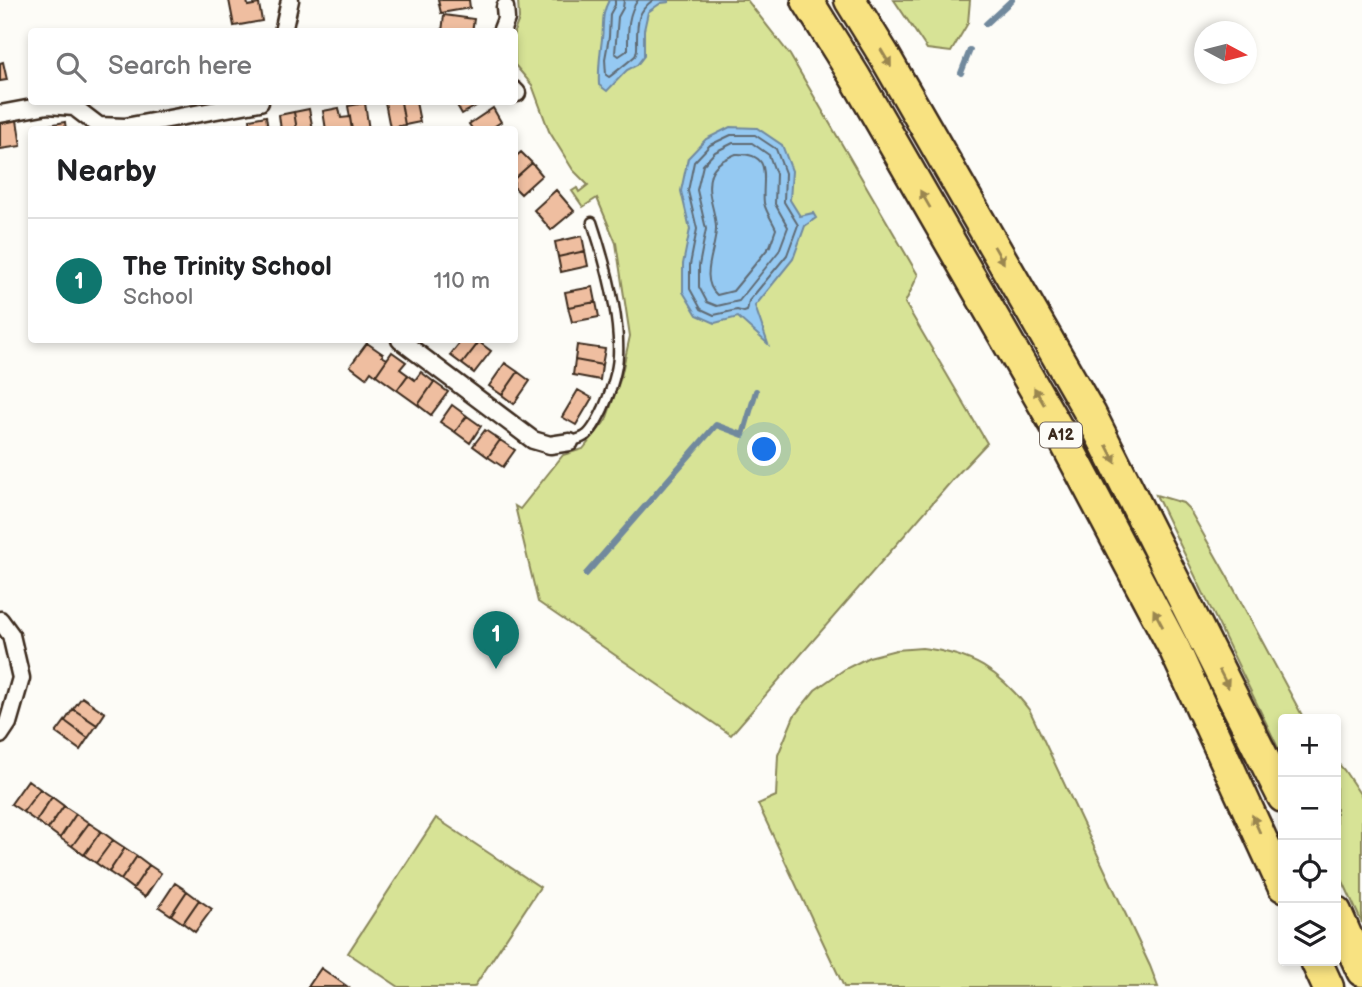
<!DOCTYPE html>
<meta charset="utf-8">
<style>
:root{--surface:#fff;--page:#f6f6f6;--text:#202124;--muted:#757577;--line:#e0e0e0;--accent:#0f766e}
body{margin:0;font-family:"Balsamiq Sans",sans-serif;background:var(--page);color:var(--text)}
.controls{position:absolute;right:21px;bottom:21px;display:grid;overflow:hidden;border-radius:7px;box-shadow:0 4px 10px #0003}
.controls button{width:63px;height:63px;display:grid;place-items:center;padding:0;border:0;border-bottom:2px solid var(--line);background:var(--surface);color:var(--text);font:35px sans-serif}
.compass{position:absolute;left:1194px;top:21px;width:63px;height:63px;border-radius:50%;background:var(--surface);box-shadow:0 4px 10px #0003;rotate:97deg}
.you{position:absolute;left:765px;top:450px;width:24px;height:24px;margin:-18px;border:5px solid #fff;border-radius:50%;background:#1a73e8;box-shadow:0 0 0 10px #1a73e833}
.badge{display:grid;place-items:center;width:46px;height:46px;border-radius:50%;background:var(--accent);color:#fff;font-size:23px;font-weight:700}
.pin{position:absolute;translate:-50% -58px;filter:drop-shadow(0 2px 4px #0008)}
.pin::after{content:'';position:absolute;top:37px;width:24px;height:21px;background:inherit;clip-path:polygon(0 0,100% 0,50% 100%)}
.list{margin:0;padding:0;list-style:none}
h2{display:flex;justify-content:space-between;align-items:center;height:91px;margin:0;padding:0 28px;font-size:30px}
h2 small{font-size:23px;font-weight:400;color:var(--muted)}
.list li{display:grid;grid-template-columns:46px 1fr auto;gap:21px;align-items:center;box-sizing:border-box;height:126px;padding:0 28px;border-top:2px solid var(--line)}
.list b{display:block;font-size:26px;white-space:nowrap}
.list p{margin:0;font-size:23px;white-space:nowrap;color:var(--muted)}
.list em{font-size:23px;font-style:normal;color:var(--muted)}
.icon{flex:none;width:38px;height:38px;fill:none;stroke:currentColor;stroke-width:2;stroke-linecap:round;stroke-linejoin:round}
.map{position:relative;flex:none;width:1362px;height:987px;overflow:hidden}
.search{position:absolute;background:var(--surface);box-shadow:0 4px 10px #0003;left:28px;top:28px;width:490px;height:77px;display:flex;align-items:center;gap:18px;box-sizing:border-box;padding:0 24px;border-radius:7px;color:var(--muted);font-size:26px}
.panel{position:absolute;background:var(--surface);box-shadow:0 4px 10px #0003;left:28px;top:126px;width:490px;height:217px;border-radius:7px}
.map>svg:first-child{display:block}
.green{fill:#d7e396;stroke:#89865a;stroke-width:2}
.water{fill:#95c9f2;stroke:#71899d;stroke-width:2}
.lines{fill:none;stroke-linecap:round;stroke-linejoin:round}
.shore{stroke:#5f6a73;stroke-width:2}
.stream{stroke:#71899d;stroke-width:6}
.building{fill:#efbea0;stroke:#3b2a1e;stroke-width:2}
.lane-casing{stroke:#3b2a1e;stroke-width:13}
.street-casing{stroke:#3b2a1e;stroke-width:21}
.highway-casing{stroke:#3b2a1e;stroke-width:35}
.lane{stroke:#fdfcf7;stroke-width:8}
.street{stroke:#fdfcf7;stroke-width:16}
.highway{stroke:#f8e281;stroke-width:30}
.oneway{fill:#9a8650}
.labels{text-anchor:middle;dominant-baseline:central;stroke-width:5;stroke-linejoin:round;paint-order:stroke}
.shield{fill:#fdfcf7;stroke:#75695f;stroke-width:2}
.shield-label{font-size:16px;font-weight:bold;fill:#3b2a1e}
</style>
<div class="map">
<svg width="1362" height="987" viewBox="0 0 1362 987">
<rect width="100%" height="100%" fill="#fdfcf7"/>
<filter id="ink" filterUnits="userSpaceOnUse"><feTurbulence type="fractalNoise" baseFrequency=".0143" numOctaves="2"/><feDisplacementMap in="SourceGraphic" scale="14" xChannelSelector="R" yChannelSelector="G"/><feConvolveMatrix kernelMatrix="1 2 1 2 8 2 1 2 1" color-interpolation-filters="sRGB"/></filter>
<g filter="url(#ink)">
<path class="green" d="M518,0H747L790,55L918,275L905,303L987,443L955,477L731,735L538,602L515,506L520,509L563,455L583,449L606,420L621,377L630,336L616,243L597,198L583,207L572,191L577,188L579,192L588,185L573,170L549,131L532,85L515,65L514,32L519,19Z
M894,0H970L968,23L951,52L927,49Z
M1156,495L1183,503L1189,509L1227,576L1304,719H1283V758Z
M922,648C972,654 999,670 1030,711L1150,966L1158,987H844L758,804L776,796L778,755L794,716L815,690L845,669L869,657L896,650Z
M1336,761L1344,770L1362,797V923L1336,866Z
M436,818L540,887L474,987H399L348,953Z"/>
<path class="water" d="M609,0H669V2L661,3L648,12L644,30V56L637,65L627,70L607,91L599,85C598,69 600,54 602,39C604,23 601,15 609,0Z
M730,127L757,128L782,145L792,171L790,200L800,216L813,213L816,218L805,226L793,259L755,306L768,344L738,317L715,323L697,315L683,292V264L690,229L681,191L688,158L706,139Z"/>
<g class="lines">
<path class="shore" d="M615,0V5L610,14L609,37L605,59L606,75L609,77C611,76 633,58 635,56C638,51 637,45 637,40C637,21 638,11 653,0
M624,0L623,8L618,17L615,53L619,56L628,50C628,33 627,14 638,0
M731,135H755L776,149L785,173L784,202L798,225L787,255L749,301L747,311L744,312L737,310L714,315L701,309L690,289V265L697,229L688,191L694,162L710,145Z
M733,143H752L769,155L776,174L775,204L788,227L779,251L739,301L717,306L707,302L699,287V266L706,229L697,190L703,165L715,152Z
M736,154C775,153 761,179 764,203C766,212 772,220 776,229L770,246L733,291L717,295C698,278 717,249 716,227C715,208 705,193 711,174C715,163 727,158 736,154Z"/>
<path class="stream" d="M986,24L1012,0
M961,73L970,50
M586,574L716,425L743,435L756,391"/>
</g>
<path class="building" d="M229,0H247L248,6L259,4L262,21L234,26Z
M438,0H469L470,8L441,13Z
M444,15L474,19L472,32H442Z
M3,62L7,80L0,81V63Z
M385,102H401L405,125L390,128Z
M401,102H416L420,122L405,125Z
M455,102H483L462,114Z
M365,103L369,130H352L348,106Z
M339,108L341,118L350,117L352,130H326L323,111Z
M493,108L501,122L489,130H473L469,124Z
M309,109L313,130H297L294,112Z
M294,112L297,130H281L279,115Z
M266,116L268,130H251L250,119Z
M17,120L21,146L0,149V123Z
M65,122L66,130H38V127Z
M521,152L532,163L514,179V158Z
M532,163L542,175L521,194L514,187V179Z
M556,190L574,211L551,230L534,210Z
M582,236L585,251L558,257L555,242Z
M585,251L588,266L561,272L558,257Z
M593,287L596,302L568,307L565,292Z
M596,302L599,317L572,322L568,307Z
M462,340H476L479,342L462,364L450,355Z
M479,342L491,351L474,373L462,364Z
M367,343L383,354L382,356L387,359L376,375L371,371L366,378L350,366Z
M577,345L605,349L602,365L575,360Z
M392,352L406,362L400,369L408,375L397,390L376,375Z
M575,360L602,365L600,380L573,375Z
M505,363L518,372L502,395L489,386Z
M421,372L434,382L418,405L397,390L408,375L415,380Z
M518,372L530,381L514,404L502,395Z
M434,382L448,392L431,415L418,405Z
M578,390L592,398L576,425L562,417Z
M452,405L467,416L455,432L440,422Z
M467,416L481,426L470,443L455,432Z
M485,430L500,440L488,457L473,446Z
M500,440L515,450L503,467L488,457Z
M82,697L105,713L97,725L73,709Z
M73,709L97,725L88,738L65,721Z
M65,721L88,738L80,750L56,733Z
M28,780L40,789L23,812L11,804Z
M40,789L52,797L36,821L23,812Z
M52,797L64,806L48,829L36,821Z
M64,806L76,814L60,838L48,829Z
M76,814L89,823L72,846L60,838Z
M89,823L101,831L84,855L72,846Z
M101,831L113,840L96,863L84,855Z
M113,840L125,848L109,872L96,863Z
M125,848L137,856L121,880L109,872Z
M137,856L149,865L133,889L121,880Z
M149,865L161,873L145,897L133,889Z
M175,883L187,891L171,915L159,907Z
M187,891L199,900L183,923L171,915Z
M199,900L212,909L195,932L183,923Z
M321,968L348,987H308Z"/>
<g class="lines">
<defs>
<path id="lane" d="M570,442C574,440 581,439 585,436C593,431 599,417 603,409C610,393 617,375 618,356C620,316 605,261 592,222"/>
<path id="street" d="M283,32L290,0
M501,32L506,19L505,7
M514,90L517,93
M0,114L48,105L74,107L99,126L125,127L260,102
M400,340L533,440L550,445L570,442
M0,620L11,635L21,678L8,723L0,735"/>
<path id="highway" d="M807,0L855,77L1063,438L1175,650L1283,886
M850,0L884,55L1091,415L1283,797
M1336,912L1362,971
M1316,961L1328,987"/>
</defs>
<use href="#lane" class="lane-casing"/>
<use href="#street" class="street-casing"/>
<use href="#highway" class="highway-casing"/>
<use href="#lane" class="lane"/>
<use href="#street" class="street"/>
<use href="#highway" class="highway"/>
</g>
<defs><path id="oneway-solid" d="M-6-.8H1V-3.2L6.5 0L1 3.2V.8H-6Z" transform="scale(1.75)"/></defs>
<g class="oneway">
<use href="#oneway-solid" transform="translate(886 58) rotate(59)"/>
<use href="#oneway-solid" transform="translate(925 199) rotate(-120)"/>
<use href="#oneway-solid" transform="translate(999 255) rotate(60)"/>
<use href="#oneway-solid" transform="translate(1039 396) rotate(-120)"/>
<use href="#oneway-solid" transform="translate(1111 454) rotate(63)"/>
<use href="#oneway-solid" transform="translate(1158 618) rotate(-118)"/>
<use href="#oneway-solid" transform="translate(1224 679) rotate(63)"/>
<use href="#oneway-solid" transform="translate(1256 824) rotate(-114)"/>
</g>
</g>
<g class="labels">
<rect class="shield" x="1040" y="422.5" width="42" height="25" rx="5"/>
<g class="shield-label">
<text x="1061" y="435">A12</text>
</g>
</g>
</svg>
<div class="controls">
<button>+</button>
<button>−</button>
<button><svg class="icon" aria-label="locate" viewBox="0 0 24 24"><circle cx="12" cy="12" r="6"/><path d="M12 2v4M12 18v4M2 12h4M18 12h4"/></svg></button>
<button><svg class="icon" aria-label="layers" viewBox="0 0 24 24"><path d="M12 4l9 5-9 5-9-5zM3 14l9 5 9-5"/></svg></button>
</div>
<svg class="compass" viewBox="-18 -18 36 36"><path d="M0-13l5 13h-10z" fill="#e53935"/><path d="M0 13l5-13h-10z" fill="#757577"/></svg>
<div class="you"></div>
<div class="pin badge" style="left:496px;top:669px">1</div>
<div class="search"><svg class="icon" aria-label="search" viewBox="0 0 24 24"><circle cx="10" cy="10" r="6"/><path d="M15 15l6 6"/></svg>Search here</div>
<section class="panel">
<h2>Nearby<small></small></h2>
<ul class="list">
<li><span class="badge">1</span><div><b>The Trinity School</b><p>School</p></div><em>110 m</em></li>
</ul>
</section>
</div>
